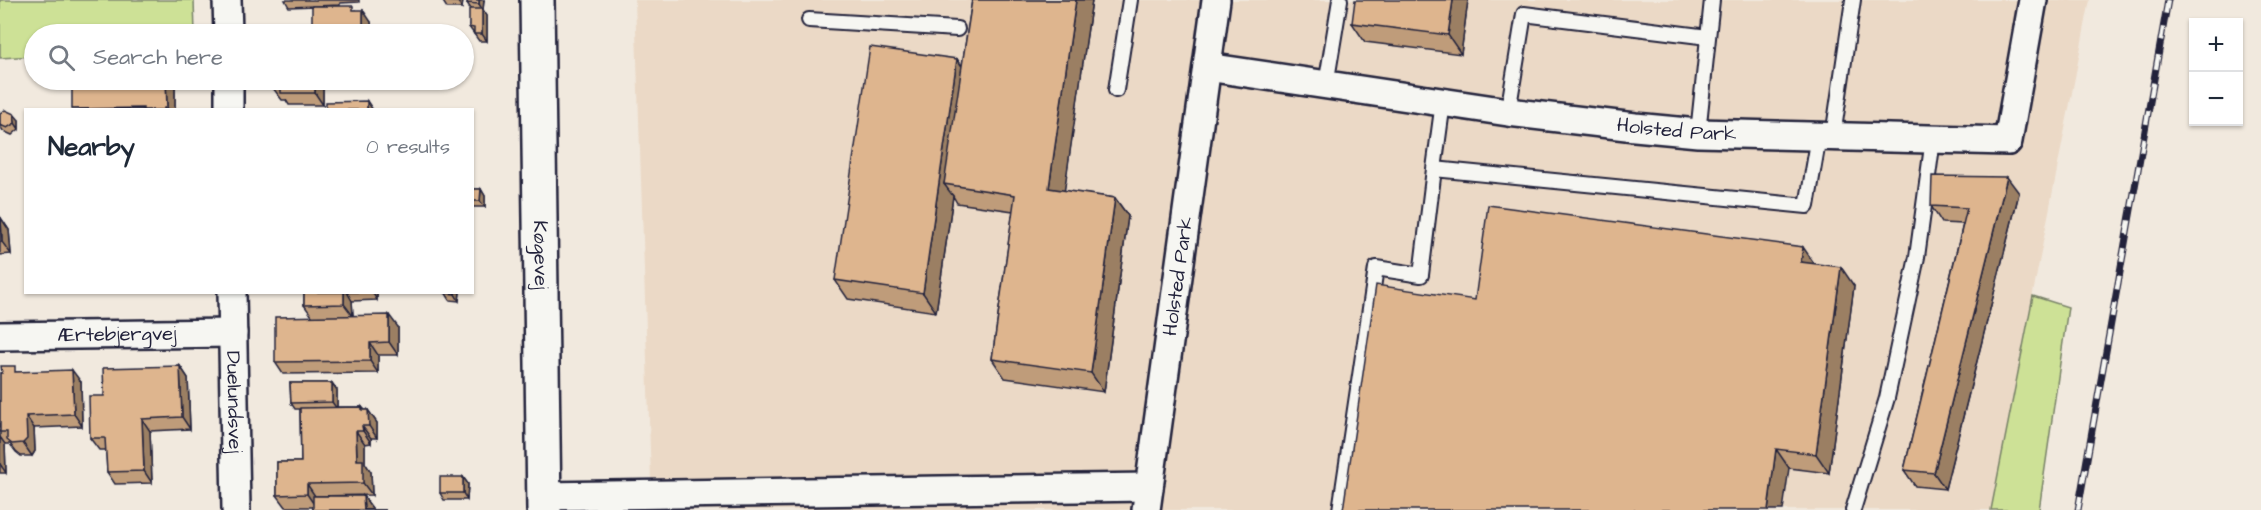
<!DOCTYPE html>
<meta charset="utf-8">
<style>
:root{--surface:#fff;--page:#f6f6f7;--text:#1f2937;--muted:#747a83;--line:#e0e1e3}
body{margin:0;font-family:"Architects Daughter",sans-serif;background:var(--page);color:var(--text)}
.controls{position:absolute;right:18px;top:18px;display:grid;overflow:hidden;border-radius:0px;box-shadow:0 2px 4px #0004}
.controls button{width:54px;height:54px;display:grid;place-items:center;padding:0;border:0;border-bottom:2px solid var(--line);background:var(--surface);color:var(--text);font:30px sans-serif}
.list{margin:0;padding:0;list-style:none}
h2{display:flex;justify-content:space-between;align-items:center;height:78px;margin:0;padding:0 24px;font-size:26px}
h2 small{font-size:20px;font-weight:400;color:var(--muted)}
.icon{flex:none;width:33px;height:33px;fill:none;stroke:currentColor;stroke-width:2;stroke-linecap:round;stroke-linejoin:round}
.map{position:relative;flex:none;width:2261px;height:510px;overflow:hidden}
.search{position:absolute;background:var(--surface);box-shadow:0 2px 4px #0004;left:24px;top:24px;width:450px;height:66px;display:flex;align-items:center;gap:15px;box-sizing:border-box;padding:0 21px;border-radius:33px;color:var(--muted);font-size:22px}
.panel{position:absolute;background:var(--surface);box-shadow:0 2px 4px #0004;left:24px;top:108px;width:450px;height:186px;border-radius:0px}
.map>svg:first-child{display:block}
.built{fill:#ebd9c6}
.green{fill:#cde196;stroke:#788268;stroke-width:1.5}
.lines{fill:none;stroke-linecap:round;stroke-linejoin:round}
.service-casing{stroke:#22223b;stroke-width:18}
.minor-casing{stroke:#22223b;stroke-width:32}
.tertiary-casing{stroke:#22223b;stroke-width:38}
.service{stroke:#f6f6f2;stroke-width:14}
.minor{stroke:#f6f6f2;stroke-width:27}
.tertiary{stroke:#f6f6f2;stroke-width:33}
.rail-casing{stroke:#22223b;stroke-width:7}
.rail{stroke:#f6f6f2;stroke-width:4.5;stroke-dasharray:14;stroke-linecap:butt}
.wall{fill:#bf9c7a;stroke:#22223b;stroke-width:1.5}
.shaded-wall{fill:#9b7f63;stroke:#22223b;stroke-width:1.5}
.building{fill:#deb58e;stroke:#22223b;stroke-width:1.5}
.labels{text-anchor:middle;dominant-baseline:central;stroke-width:4.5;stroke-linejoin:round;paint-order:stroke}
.street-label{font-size:20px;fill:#22223b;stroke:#f6f6f2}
</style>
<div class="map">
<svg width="2261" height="510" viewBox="0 0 2261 510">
<rect width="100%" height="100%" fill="#f1e9de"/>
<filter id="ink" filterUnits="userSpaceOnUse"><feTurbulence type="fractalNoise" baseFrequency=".0167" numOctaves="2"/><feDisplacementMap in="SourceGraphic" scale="12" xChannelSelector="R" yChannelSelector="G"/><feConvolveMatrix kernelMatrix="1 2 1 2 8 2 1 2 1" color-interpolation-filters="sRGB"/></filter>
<g filter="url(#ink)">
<path class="built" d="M635,0H2090L1991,510H652Z"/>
<path class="green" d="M0,0H194L195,34H34V56L0,58Z
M2033,296L2068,307L2039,510H1991Z"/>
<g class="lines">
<defs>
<path id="service" d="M809,20L957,29
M1326,85L1340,0
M1116,90L1130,0
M1443,102L1434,169L1807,206L1819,136
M1508,112L1524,14L1708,37
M1698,133L1712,0
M1833,136L1853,0
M1340,510L1376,268L1421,275L1434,169
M1853,510L1887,398L1917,257L1933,139"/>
<g id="minor">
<path d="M227,0L228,34"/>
<path id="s1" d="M1207,67L1508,112L1635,127L1698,133L2008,141L2033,0"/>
<path d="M229,80V110"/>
<path id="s2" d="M232,292L236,510"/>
<path id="s3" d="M0,336L233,333"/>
<path d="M544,496L1149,487"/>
<path id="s4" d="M1146,510L1216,0"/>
</g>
<g id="tertiary">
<path id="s5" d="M537,0L544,510"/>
</g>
</defs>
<use href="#service" class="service-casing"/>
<use href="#minor" class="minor-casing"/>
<use href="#tertiary" class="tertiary-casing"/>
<use href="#service" class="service"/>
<use href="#minor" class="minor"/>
<use href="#tertiary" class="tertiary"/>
<defs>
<path id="rail" d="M2078,510L2168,0"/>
</defs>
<use href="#rail" class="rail-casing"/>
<use href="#rail" class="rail"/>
</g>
<path class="wall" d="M285,0H359V2L340,3V5L289,7Z
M442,0H463L462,8H447Z
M484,0L483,10L487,16V41H479L469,27L471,9L467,3Z
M972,0H1092L1064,191L1115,198L1128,216L1104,392L1005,378L992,359L1013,211L957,203L953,196L936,312L848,299L835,280L957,59L962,66Z
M1468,0L1461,54L1365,42L1352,23Z
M356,10L371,22L372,34H268L312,24Z
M175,80V110L72,109Z
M273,80H366V84L323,85V105H289L286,100H282L273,88Z
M0,113L19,120V129L12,135L3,131L0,126Z
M472,189H481L485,196V207H472Z
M2019,193L1945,489L1915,486L1904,470L1963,224L1942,223L1931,206Z
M0,218H1L9,230L11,254L0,255Z
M1814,264L1854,286L1829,473L1789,468L1475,300Z
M304,292H377V300L352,301L353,316L398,327V355H378V373L283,374L275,362L312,316L304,305Z
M445,292H460L459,301L450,300Z
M180,366L188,378L190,429L150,431L152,483L115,484L107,472L106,450H99L90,438L104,396Z
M19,372L81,382L82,426L34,428L35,451L32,456H21L16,452L10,444H5L6,473H0V373Z
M290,383H332L337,390V407H362L365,410H368L377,423V438H371V443L365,444V463L371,472L372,495L315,496H363L372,508V510H386H313V507H286L277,495V462H301L300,409H295L291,403Z
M463,477L468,484L467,500H444L440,493Z"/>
<path class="shaded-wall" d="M458,0H463L462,8L458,2Z
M479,0H484L483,10L487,16V41L482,34V9L479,4Z
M1076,0H1092L1062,207L1049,188Z
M1453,0H1468L1461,54L1448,35Z
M363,10L371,22L372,34H366L363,30Z
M957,59L970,78L944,184L953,196L936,312L923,293Z
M166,80H175V110H168L167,108Z
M315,80H319L323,85V105L315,93Z
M367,101L373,110H367Z
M14,114L19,120V129L15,123Z
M2007,177L2019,193L1945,489L1934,473Z
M481,189L485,196V207L480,201Z
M1115,198L1128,216L1104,392L1091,373Z
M1,218L9,230L11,254L2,242Z
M1803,247L1816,266L1801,262Z
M1841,267L1854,286L1829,473L1816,454Z
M344,292H347L352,301L353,316L344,304Z
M372,292H377V300Z
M455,292H460L459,301L455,294Z
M389,315L398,327V355L389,342Z
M370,343L378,355V373L370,361Z
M180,366L188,378L190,429L182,417Z
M72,370L81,382L82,426L74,414Z
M332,383L337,390V409L332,402Z
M362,407L368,416V410L377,423V438L369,426L362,410Z
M26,416L34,428L35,451L32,456L23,443Z
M142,419L150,431L152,483L144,471Z
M362,426L371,438V443L363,431Z
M356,431L365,444V463L371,472L372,495L363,483L357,460Z
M0,437L5,444L6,473L0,464Z
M1776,449L1789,468L1783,510H1768Z
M463,477L468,484L467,500L463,493Z
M307,484L315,496V506L307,494Z
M363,496L372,508V510H364Z"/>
<path class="building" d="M442,0H458V2L442,1Z
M468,0H479V4L467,3Z
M972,0H1076L1049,188L1115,198L1091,373L992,359L1015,195L944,184Z
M1355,0H1453L1448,35L1352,23Z
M312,6H353V10H363V30H357L358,34H268V25L312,24Z
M469,9H482V34H474V28L469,27Z
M870,47L957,59L923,293L835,280Z
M72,80H166L167,108H164V110H143V108L72,109Z
M273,80H315V93H281V88H273Z
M367,101V110H326V102Z
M5,110L14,114L15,123L7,128L0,125V113Z
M1932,176L2007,177L1934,473L1904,470L1967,208L1931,206Z
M472,189H481L480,201H472Z
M1488,205L1803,247L1801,262L1841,267L1816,454L1776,449L1768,510H1343L1376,285L1475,300Z
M0,218H1L2,242H0Z
M304,292H344V304L304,305Z
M445,292H455V294L445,293Z
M389,315V342L370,343V361L275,362V317Z
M1,366H15V372L72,370L74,414L26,416L27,439L23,443L12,444L7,440V432H0V373H2Z
M180,366L182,417L142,419L144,471L107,472L105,438H90L89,396H104L103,368Z
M290,383H332V402L291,403Z
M362,407V410H368L369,426H362L363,431H356L357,460H363V483L307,484V494L277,495V462H301L300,408Z
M440,477H463V493H440Z
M313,496H363L364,510H386H313Z"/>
</g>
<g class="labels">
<g class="street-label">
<text stroke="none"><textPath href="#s1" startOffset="474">Holsted Park</textPath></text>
<text stroke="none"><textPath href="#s5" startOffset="255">Køgevej</textPath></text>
<text stroke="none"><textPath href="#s4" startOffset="236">Holsted Park</textPath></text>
<text stroke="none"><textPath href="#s3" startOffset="117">Ærtebjergvej</textPath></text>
<text stroke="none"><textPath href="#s2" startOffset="110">Duelundsvej</textPath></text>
</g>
</g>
</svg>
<div class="controls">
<button>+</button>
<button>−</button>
</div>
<div class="search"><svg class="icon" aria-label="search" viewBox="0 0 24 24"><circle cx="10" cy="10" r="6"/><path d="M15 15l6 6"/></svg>Search here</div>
<section class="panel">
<h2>Nearby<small>0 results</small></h2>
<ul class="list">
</ul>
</section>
</div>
